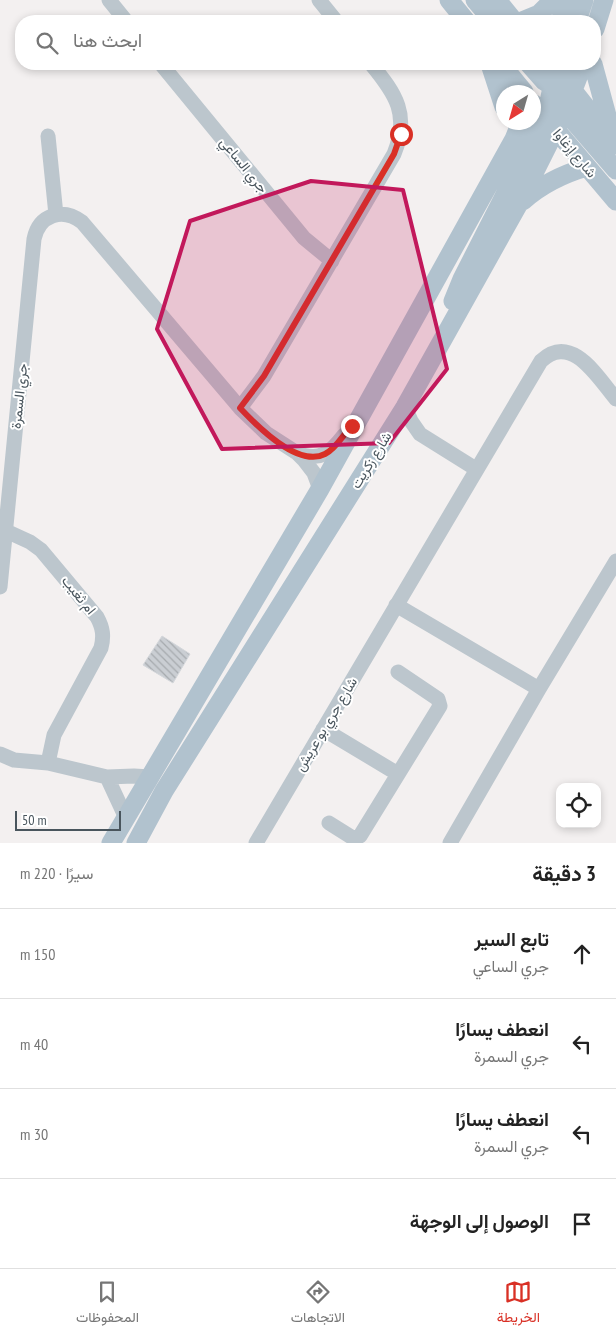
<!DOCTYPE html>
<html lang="ar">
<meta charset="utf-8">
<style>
:root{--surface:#fff;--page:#f6f6f6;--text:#222;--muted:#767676;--line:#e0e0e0;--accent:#d93025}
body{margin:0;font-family:"PT Sans Narrow",Vazirmatn,sans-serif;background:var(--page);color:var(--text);direction:rtl}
.controls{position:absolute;right:15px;bottom:15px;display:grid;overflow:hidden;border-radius:10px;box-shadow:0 2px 8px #0003}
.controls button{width:45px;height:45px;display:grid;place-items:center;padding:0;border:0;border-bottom:1px solid var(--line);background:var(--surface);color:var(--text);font:25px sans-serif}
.compass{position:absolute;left:496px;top:85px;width:45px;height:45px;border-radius:50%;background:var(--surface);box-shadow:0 2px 8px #0003;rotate:217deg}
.scale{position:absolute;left:15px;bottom:12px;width:106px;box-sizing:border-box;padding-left:5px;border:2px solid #49555d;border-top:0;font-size:14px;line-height:18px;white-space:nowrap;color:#49555d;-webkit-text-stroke:4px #fff;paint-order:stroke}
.stop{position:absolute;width:15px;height:15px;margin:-11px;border:4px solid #d93025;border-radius:50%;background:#fff}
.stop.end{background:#d93025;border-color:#fff;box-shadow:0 1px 5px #0008}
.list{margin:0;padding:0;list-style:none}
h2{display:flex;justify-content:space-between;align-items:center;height:65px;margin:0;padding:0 20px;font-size:21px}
h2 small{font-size:16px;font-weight:400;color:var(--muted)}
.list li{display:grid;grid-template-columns:32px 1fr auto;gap:15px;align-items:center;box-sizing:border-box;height:90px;padding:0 20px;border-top:1px solid var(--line)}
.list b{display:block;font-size:19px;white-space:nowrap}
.list p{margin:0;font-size:16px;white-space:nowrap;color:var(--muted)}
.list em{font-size:16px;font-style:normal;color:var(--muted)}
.icon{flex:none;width:28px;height:28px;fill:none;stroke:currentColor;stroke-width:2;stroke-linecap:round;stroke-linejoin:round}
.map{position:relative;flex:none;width:616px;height:843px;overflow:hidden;direction:ltr}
.search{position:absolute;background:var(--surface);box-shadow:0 2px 8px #0003;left:15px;right:15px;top:15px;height:55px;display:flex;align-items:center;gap:12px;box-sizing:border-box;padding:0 18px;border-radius:20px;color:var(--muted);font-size:19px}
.sheet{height:425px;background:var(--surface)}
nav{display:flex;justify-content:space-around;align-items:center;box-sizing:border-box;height:70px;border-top:1px solid var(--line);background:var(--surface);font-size:14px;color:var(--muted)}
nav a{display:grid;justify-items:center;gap:2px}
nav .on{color:var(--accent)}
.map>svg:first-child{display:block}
.building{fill:url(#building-back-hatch);stroke:#d4d7db}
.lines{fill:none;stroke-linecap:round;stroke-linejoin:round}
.minor{stroke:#bcc6cd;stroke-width:15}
.major{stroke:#b1c2ce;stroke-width:19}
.route{stroke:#d93025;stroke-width:6}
.marked{fill:#c2185b;fill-opacity:0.2;stroke:#c2185b;stroke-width:4;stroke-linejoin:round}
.labels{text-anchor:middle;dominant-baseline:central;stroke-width:4;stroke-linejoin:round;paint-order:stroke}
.street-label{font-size:14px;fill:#49555d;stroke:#fff}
</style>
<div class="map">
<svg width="616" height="843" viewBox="0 0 616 843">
<defs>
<pattern id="building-back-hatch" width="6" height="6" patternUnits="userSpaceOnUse" patternTransform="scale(1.25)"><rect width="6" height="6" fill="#caced3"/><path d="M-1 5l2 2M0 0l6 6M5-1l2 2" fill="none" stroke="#a6aaae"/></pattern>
</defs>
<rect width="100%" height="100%" fill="#f3f0f0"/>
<path class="building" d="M162,636L190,654L173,683L143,665Z"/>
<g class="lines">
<path class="minor" d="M109,0L126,21
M319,0L336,21
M161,64L304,238L332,261
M48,136L56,215
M405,407L411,421L420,434L476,469
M240,408L264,376L394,154C410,115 396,94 371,64
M297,453C320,462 330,453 344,435
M6,531L30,542L41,550L97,617C103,628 104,636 101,648L54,735L48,763
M0,587L34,239C39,215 62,207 82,222L240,408L266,433L297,453L304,460L314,473L320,489
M396,605L539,689
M323,729L398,774
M0,754L14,760L48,763L107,777L134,776L150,777
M107,777L126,818
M329,823L353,838L360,836L440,706L438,699L398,672
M256,843L541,361C572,332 598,378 616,399
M450,843L539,689L616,561"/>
<path class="major" d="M449,0L466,21
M475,0L493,21
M497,0L514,21
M522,21L539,14L553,0
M560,21L568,0
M577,21L584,0
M595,29L604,0
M490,64L504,107
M501,64L524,92
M529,64L544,81L555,88
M593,64L612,134
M567,83L616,145
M557,94L565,64
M534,104L616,201
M557,104L565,111L616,170
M523,201C542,184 563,174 587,167
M453,301L462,279L547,112L552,87L548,64
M111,843L320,489L514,139L521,122
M136,843L164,791L405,407L518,205L565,111L583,64"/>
</g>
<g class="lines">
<path class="route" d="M352,426C343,434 337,448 325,454C298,468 257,426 240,408L264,376L394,154L401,134"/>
</g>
<path class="marked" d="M311,181L403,190L447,369L389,443L222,449L157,329L190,221Z"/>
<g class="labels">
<g class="street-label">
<text transform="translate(575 153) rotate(50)">شارع إزغاوا</text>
<text transform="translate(244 165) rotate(51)">جري الساعي</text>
<text transform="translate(19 396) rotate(-84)">جري السمرة</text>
<text transform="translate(371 460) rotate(-58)">شارع زكريت</text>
<text transform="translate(79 595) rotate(51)">ام ثغيب</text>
<text transform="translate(326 724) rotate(-59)">شارع جري بو عريش</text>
</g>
</g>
</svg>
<div class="controls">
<button><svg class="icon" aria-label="locate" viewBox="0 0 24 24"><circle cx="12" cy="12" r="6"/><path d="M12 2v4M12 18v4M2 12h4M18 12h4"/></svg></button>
</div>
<svg class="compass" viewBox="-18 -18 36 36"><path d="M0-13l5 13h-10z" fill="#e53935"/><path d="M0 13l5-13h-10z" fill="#767676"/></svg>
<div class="scale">50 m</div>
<div class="stop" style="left:401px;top:134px"></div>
<div class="stop end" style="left:352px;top:426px"></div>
<div class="search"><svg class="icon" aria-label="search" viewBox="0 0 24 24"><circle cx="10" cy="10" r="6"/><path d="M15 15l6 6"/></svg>ابحث هنا</div>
</div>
<section class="sheet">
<h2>3 دقيقة<small>سيرًا · 220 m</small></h2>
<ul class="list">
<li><svg class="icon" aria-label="ahead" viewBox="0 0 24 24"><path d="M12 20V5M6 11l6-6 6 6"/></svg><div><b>تابع السير</b><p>جري الساعي</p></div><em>150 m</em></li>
<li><svg class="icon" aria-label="left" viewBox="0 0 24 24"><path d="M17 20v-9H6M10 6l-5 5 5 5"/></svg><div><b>انعطف يسارًا</b><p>جري السمرة</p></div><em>40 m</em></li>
<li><svg class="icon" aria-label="left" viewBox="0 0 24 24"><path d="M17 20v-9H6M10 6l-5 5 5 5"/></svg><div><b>انعطف يسارًا</b><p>جري السمرة</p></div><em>30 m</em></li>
<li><svg class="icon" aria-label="arrive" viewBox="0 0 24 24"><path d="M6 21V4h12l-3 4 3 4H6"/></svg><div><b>الوصول إلى الوجهة</b></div></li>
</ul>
</section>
<nav>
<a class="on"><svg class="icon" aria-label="map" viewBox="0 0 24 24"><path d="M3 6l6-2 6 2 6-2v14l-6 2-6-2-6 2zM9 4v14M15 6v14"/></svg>الخريطة</a>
<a><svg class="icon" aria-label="directions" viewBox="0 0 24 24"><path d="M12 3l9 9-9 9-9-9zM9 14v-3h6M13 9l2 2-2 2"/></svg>الاتجاهات</a>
<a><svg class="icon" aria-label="saved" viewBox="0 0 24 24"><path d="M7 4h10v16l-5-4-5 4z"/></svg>المحفوظات</a>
</nav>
